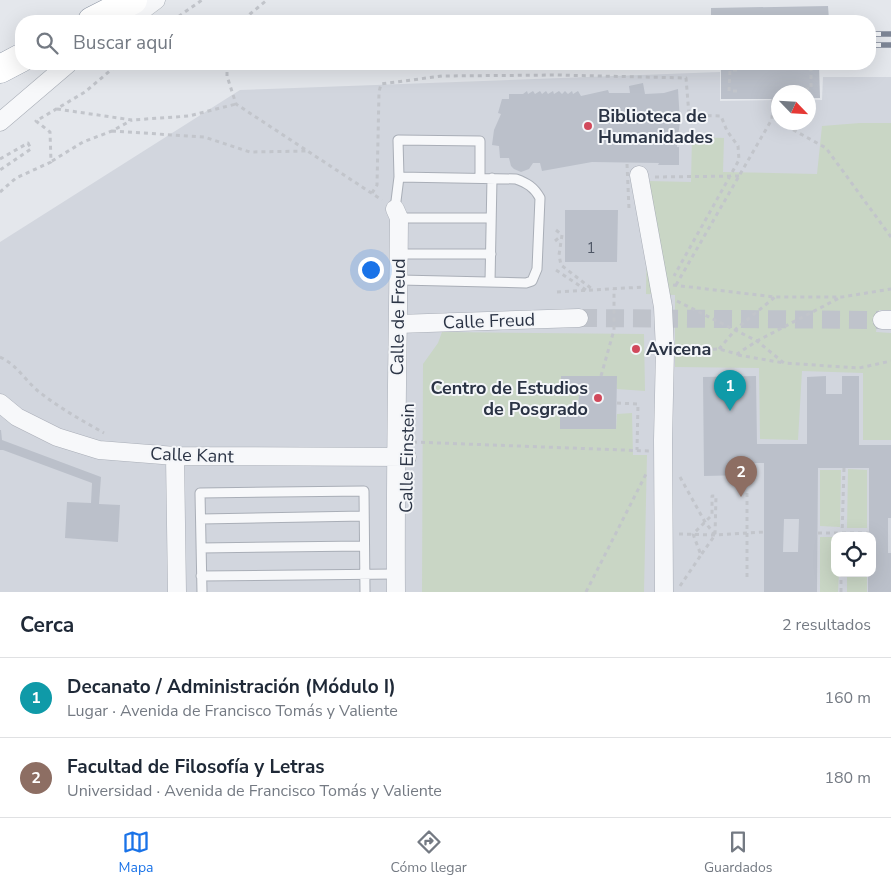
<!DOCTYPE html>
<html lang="es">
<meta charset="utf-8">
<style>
:root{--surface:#fff;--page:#f6f6f7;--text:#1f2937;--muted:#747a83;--line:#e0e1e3;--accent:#1a73e8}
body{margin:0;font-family:"Nunito Sans",sans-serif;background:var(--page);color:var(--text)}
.controls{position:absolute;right:15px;bottom:15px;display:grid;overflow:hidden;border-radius:10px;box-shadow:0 5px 20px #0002}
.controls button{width:45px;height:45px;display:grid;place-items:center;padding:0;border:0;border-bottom:1px solid var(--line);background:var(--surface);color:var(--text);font:25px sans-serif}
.compass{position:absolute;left:771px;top:85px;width:45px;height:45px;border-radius:50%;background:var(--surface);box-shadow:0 5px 20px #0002;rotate:115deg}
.you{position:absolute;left:370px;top:269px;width:18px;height:18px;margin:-12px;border:4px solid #fff;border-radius:50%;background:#1a73e8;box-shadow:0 0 0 8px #1a73e833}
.badge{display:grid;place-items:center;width:32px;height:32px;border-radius:50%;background:var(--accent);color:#fff;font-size:16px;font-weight:700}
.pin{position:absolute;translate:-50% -41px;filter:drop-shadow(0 1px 2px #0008)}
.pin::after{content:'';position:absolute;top:26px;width:18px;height:15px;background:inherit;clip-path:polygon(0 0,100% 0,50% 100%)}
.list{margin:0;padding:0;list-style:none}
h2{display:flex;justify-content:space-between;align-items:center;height:65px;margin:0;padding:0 20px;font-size:21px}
h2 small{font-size:16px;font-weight:400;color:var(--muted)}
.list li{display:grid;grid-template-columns:32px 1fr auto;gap:15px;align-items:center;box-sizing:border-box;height:80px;padding:0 20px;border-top:1px solid var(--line)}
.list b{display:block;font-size:19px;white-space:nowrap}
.list p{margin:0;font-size:16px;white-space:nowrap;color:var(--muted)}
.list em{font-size:16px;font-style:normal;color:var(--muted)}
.icon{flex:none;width:28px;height:28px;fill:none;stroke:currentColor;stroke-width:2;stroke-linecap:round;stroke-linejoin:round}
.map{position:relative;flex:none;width:891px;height:592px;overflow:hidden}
.search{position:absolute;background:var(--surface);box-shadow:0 5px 20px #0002;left:15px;right:15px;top:15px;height:55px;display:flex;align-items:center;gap:12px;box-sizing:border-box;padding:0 18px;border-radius:20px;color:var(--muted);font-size:19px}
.sheet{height:225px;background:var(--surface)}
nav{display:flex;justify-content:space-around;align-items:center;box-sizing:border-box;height:70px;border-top:1px solid var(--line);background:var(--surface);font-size:14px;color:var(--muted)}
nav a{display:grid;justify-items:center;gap:2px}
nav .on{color:var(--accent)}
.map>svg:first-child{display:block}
.built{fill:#d2d6de;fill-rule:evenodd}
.green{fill:#c9d6c5}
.building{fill:#bbc0ca;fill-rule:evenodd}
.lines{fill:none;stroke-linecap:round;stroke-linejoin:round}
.street-tunnel{stroke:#bfc3cb;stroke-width:18;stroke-dasharray:18 9;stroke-linecap:butt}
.lane-casing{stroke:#a9aeb7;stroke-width:11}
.street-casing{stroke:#a9aeb7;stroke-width:19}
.highway-casing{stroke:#8b94a3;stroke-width:29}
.path{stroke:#c2c5cb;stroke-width:3;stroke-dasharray:4 4;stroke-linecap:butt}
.lane{stroke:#f7f8fa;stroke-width:9}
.street{stroke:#f7f8fa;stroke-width:18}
.highway{stroke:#fff;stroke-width:28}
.rail-casing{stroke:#7d8696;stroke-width:5.5}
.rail{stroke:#f4f6f9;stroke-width:4;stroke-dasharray:11;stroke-linecap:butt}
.path-bridge{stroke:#c2c5cb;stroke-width:3;stroke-dasharray:4 4;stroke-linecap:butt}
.poi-dot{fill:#d1495b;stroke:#f4f6f9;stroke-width:2}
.labels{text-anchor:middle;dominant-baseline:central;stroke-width:4;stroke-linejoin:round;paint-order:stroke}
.number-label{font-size:15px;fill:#4f5766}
.poi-label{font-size:18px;font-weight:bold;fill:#2b3445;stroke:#f4f6f9;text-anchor:start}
.street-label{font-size:18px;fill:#2b3445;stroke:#f4f6f9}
</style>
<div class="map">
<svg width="891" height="592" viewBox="0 0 891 592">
<rect width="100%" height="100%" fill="#e4e7ec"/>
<path class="built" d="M720,72V101L778,100V122H808L809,100H822L823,77H891V592H0V242L240,90ZM835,536H872V573H835Z"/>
<path class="green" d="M860,123H891V310H879L876,332L891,333V440H863V373L802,371L798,440L760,439L759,368L675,367V295L646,294L648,181L691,182L692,137L724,138L723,172L817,174L822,126Z
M442,332L644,334L645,391L617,389L616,376H561V394H579L578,410L561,429H616L617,414L632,413L633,455H647L644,592H422L423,364L438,343Z
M848,469L867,470V528H847Z
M820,470H841L840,527L820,526Z
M820,537H835V573H839L838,592H820Z
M847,573H867V592H847Z"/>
<path class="building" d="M828,6L829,20L711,21V8Z
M721,64H819L820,98H808V92H778V99H721Z
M643,83L645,94L664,93L678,89L680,122L677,144V147H679V165H658L659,163L592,162L542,171L540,163H533L529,169L521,172L514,169L511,166L509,158H500L499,146L492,145L494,130L501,114L498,113L502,99H509V94H523L527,91L528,94L533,91L535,94L540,91L542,94L546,91L548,94L553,91L554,94L559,91L562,94L565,91L568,94L572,91L573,94L578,91L581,96L608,90L609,93H630L629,86Z
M565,210H618L617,262H565Z
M561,376H617L616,429H560V410H578L579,394H561Z
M756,376L757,444H807V377L826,376V394H842V376H859V445H891V518H888V553H891V592H868V573H872V536H869V468H818L817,592H764V463H747V475L704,476L703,377ZM784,519H799L798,552H783Z
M0,430H1L2,440L101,477L99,504L120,505L118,542L65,538L67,502L91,503L92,483L3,450H0Z"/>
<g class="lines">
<path class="street-tunnel" d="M579,318L882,320"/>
<defs>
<path id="lane" d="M399,177L398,140L480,141V178
M395,209L399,177L516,179C527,183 534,187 540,198L537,269L532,281L526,283L400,280
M399,218H491
M400,254H491
M490,282L492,178
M201,519L364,516
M201,548L364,546
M201,576L395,574
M202,592L200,493L364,491L365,592"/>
<path id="street" d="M128,21L156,0
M0,122L68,64
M639,175L663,307L665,350L663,440L664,592
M395,209L399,218C398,342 395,467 396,592
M882,320H891
M398,324L579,318
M0,403L17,417L57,437L99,450L175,456L407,457
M175,456L177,592"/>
<path id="highway" d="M92,21L133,0
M0,69L21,58"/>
</defs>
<use href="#lane" class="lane-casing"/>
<use href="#street" class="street-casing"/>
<use href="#highway" class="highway-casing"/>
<path class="path" d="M774,17H784V21
M172,21L202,0
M245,21L250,14L267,0
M755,21V17H769
M227,64V76L236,104L382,200
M805,89H811V69H805
M737,91H729L730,70H737
M57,109L132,120L189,116L236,104
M779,122L826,148L891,237
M112,131L204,137L250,152L307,151
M0,159L28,143L31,149L0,170
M52,161L83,142L112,131L132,120
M655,177L739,176
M0,192L16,178L51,162L50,132L36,121L85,92L118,64
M372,193L377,185L379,92L381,84L442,76L557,75L686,78L689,115L721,116L727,131L738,146L739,160L674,276
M556,230L562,235
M562,235L559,255L561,265L592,289
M555,241L561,236
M556,270L586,290
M673,285L775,297H842L891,289
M676,285L772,119L773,99
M557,292L644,287
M677,301L757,341L784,363L859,368L891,361
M719,349L736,329L775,297
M681,350L719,349L737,354L757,341L841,297
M738,355L784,363
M0,357C16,364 25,380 38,391C58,407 81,420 104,433
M601,376L614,330V289
M617,403L638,404L637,450
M413,442L649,451
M680,477L705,522L715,535
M747,493V580
M818,533H869
M679,534L715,535L765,532
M842,536L844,468
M680,586L701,555L693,534L712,515V496H716L715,535L701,555
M586,592L647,472
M841,592V573"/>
<use href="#lane" class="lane"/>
<use href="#street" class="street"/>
<use href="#highway" class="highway"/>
<defs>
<path id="rail" d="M870,34H891
M870,45H891"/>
</defs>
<use href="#rail" class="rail-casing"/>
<use href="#rail" class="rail"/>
<path class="path-bridge" d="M627,164L629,209"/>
</g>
<g class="poi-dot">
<circle cx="588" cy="126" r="5"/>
<circle cx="636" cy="349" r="5"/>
<circle cx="598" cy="398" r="5"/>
</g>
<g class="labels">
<g class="number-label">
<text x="591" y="248">1</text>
</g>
<g class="poi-label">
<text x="598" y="116">Biblioteca de<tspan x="598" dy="21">Humanidades</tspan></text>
<text x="646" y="349">Avicena</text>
<text x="588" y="388" text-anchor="end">Centro de Estudios<tspan x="588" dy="21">de Posgrado</tspan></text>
</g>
<g class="street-label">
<text transform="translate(398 317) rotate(-89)">Calle de Freud</text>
<text transform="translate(489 321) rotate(-2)">Calle Freud</text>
<text transform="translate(192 455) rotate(2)">Calle Kant</text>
<text transform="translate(407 458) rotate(-89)">Calle Einstein</text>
</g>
</g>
</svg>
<div class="controls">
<button><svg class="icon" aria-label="locate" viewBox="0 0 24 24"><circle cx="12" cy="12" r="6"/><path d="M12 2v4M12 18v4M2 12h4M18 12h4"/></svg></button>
</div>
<svg class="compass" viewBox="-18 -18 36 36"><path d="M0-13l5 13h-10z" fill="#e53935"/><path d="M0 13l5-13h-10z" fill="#747a83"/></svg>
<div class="you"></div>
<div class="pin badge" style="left:730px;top:411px;background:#0f9aa8">1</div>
<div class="pin badge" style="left:741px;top:497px;background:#8d6e63">2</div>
<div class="search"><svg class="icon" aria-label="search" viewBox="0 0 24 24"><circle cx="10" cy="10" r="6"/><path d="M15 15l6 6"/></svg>Buscar aquí</div>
</div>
<section class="sheet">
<h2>Cerca<small>2 resultados</small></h2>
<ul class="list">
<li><span class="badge" style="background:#0f9aa8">1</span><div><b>Decanato / Administración (Módulo I)</b><p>Lugar · Avenida de Francisco Tomás y Valiente</p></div><em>160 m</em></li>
<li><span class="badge" style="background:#8d6e63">2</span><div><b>Facultad de Filosofía y Letras</b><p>Universidad · Avenida de Francisco Tomás y Valiente</p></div><em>180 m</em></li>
</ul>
</section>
<nav>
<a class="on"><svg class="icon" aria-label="map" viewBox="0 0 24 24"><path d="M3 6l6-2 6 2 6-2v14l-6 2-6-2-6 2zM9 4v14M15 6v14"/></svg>Mapa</a>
<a><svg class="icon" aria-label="directions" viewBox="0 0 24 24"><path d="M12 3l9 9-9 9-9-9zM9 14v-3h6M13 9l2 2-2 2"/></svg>Cómo llegar</a>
<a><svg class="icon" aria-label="saved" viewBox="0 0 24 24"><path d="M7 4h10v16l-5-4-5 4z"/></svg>Guardados</a>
</nav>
